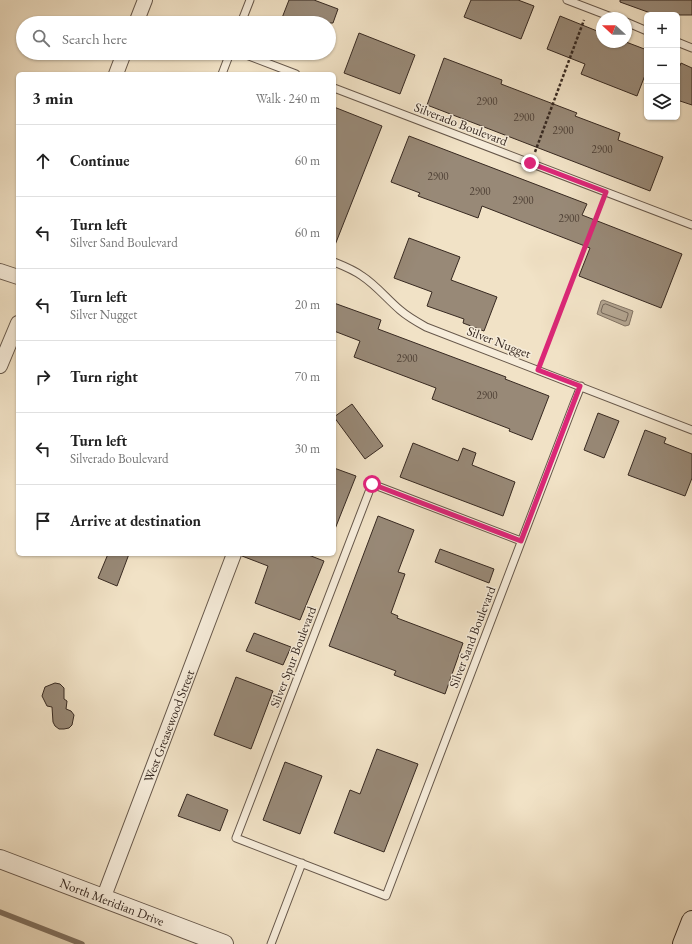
<!DOCTYPE html>
<meta charset="utf-8">
<style>
:root{--surface:#fff;--page:#f6f6f6;--text:#222;--muted:#767676;--line:#e0e0e0}
body{margin:0;font-family:"EB Garamond",serif;background:var(--page);color:var(--text)}
.controls{position:absolute;right:12px;top:12px;display:grid;overflow:hidden;border-radius:6px;box-shadow:0 1px 3px #0004}
.controls button{width:36px;height:36px;display:grid;place-items:center;padding:0;border:0;border-bottom:1px solid var(--line);background:var(--surface);color:var(--text);font:20px sans-serif}
.compass{position:absolute;left:596px;top:12px;width:36px;height:36px;border-radius:50%;background:var(--surface);box-shadow:0 1px 3px #0004;rotate:291deg}
.stop{position:absolute;width:12px;height:12px;margin:-9px;border:3px solid #db2777;border-radius:50%;background:#fff}
.stop.end{background:#db2777;border-color:#fff;box-shadow:0 1px 4px #0008}
.list{margin:0;padding:0;list-style:none}
h2{display:flex;justify-content:space-between;align-items:center;height:52px;margin:0;padding:0 16px;font-size:17px}
h2 small{font-size:13px;font-weight:400;color:var(--muted)}
.list li{display:grid;grid-template-columns:26px 1fr auto;gap:12px;align-items:center;box-sizing:border-box;height:72px;padding:0 16px;border-top:1px solid var(--line)}
.list b{display:block;font-size:15px;white-space:nowrap}
.list p{margin:0;font-size:13px;white-space:nowrap;color:var(--muted)}
.list em{font-size:13px;font-style:normal;color:var(--muted)}
.icon{flex:none;width:22px;height:22px;fill:none;stroke:currentColor;stroke-width:2;stroke-linecap:round;stroke-linejoin:round}
.map{position:relative;flex:none;width:692px;height:944px;overflow:hidden}
.search{position:absolute;background:var(--surface);box-shadow:0 1px 3px #0004;left:16px;top:16px;width:320px;height:44px;display:flex;align-items:center;gap:10px;box-sizing:border-box;padding:0 14px;border-radius:22px;color:var(--muted);font-size:15px}
.panel{position:absolute;background:var(--surface);box-shadow:0 1px 3px #0004;left:16px;top:72px;width:320px;height:484px;border-radius:6px}
.map>svg:first-child{display:block}
.water{fill:#b2a38e;stroke:#817262}
.lines{fill:none;stroke-linecap:round;stroke-linejoin:round}
.shore{stroke:#746658;stroke-width:1}
.stream{stroke:#817262;stroke-width:5.5}
.building{fill:#988977;stroke:#372921}
.service-casing{stroke:#66574a;stroke-width:9}
.minor-casing{stroke:#66574a;stroke-width:16}
.tertiary-casing{stroke:#66574a;stroke-width:20}
.secondary-casing{stroke:#372921;stroke-width:22}
.path{stroke:#372921;stroke-width:2.5;stroke-dasharray:3 2;stroke-linecap:butt}
.service{stroke:#f6ecda;stroke-width:7}
.minor{stroke:#f6ecda;stroke-width:14}
.tertiary{stroke:#f6ecda;stroke-width:18}
.secondary{stroke:#f6ecda;stroke-width:20}
.route{stroke:#db2777;stroke-width:5}
.labels{text-anchor:middle;dominant-baseline:central;stroke-width:3;stroke-linejoin:round;paint-order:stroke}
.number-label{font-size:11px;fill:#4f4136}
.street-label{font-size:13px;fill:#372921;stroke:#f6ecda}
</style>
<div class="map">
<svg width="692" height="944" viewBox="0 0 692 944">
<rect width="100%" height="100%" fill="#f1e2c6"/>
<filter id="stains"><feTurbulence type="fractalNoise" baseFrequency=".005" numOctaves="4"/><feColorMatrix values="0 0 0 0 .2 0 0 0 0 .09 0 0 0 0 .02 0 0 0 .5 -.17"/></filter>
<radialGradient id="worn" r=".72"><stop offset=".6" stop-color="#630" stop-opacity="0"/><stop offset="1" stop-color="#630" stop-opacity=".3"/></radialGradient>
<path class="water" d="M603,300L633,311L629,325L625,326L597,314L601,301Z"/>
<g class="lines">
<path class="shore" d="M606,304L628,313V315L626,321H624L602,313L601,311L603,305Z"/>
<path class="stream" d="M0,912L82,944"/>
</g>
<path class="building" d="M289,0H314L338,9L333,23H280Z
M471,0H518L534,6L521,39L464,17Z
M620,0H692V15H656L620,2Z
M560,16L602,33V42H626L647,50V70L637,96L581,74L585,64L547,49Z
M359,33L415,55L400,94L344,73Z
M444,58L502,80L501,84L577,113L575,116L620,133L618,140L663,157L650,191L427,105Z
M681,63L692,68V105L677,100V73Z
M334,107L382,126L335,245H334Z
M409,136L587,204L582,215L682,254L661,308L579,276L590,248L482,206L478,218L418,196L420,193L391,182Z
M409,238L460,257L451,280L497,297L484,331L463,323L464,319L427,306L432,292L394,278Z
M334,303L381,320L378,329L506,377L505,379L549,396L532,440L509,431L510,429L432,399L436,388L354,357L360,341L334,331Z
M352,404L383,446L365,459L334,417Z
M598,413L619,421L604,458L584,450Z
M645,430L666,438L664,443L692,454V478L685,496L628,475Z
M413,443L458,461L463,448L476,453L472,465L515,482L503,516L400,477Z
M334,468L356,476L335,529H334Z
M378,516L414,530L398,572L405,574L391,613L398,616L397,618L463,643L445,694L394,675L396,671L329,646Z
M440,549L494,569L489,583L435,562Z
M108,554H129L117,586L98,578Z
M242,554H306L324,561L300,620L255,603L268,566L242,556Z
M254,633L291,647L283,665L246,651Z
M236,677L273,691L251,749L214,735Z
M55,683L60,684L64,688V699L67,701L66,709L71,711L74,715L72,725L69,728L64,729H59L55,726L53,722L52,707L47,706L42,696L45,687Z
M377,749L418,764L384,852L334,833L350,790L360,794Z
M285,762L322,776L300,834L263,820Z
M187,794L228,810L220,831L178,816Z"/>
<g class="lines">
<defs>
<path id="service" d="M567,0L614,18
M626,22L647,31
M241,23L250,0
M677,42L692,48
M241,53L296,74
M222,74L230,53
M334,88L692,225
M334,262C344,266 354,270 362,276C376,285 387,299 400,310C408,317 417,322 426,327L692,430
M521,541L372,484L236,838L386,896L573,406L581,386
M271,944L302,863"/>
<path id="minor" d="M136,23L145,0
M116,74L124,53
M0,271L18,277
M0,366L18,323
M103,899L234,554"/>
<path id="tertiary" d="M0,859L224,944"/>
<path id="secondary" d="M683,944L692,921"/>
</defs>
<use href="#service" class="service-casing"/>
<use href="#minor" class="minor-casing"/>
<use href="#tertiary" class="tertiary-casing"/>
<use href="#secondary" class="secondary-casing"/>
<path class="path" d="M535,152L584,20
M543,358L602,204"/>
<use href="#service" class="service"/>
<use href="#minor" class="minor"/>
<use href="#tertiary" class="tertiary"/>
<use href="#secondary" class="secondary"/>
</g>
<g class="lines">
<path class="route" d="M372,484L521,541L580,386L538,370L606,192L530,163"/>
</g>
<g class="labels">
<g class="number-label">
<text x="487" y="101">2900</text>
<text x="524" y="117">2900</text>
<text x="563" y="130">2900</text>
<text x="602" y="149">2900</text>
<text x="438" y="176">2900</text>
<text x="480" y="191">2900</text>
<text x="523" y="200">2900</text>
<text x="569" y="218">2900</text>
<text x="407" y="358">2900</text>
<text x="487" y="395">2900</text>
</g>
<g class="street-label">
<text transform="translate(461 124) rotate(21)">Silverado Boulevard</text>
<text transform="translate(499 342) rotate(21)">Silver Nugget</text>
<text transform="translate(472 637) rotate(-69)">Silver Sand Boulevard</text>
<text transform="translate(293 657) rotate(-69)">Silver Spur Boulevard</text>
<text transform="translate(169 726) rotate(-69)">West Greasewood Street</text>
<text transform="translate(112 902) rotate(21)">North Meridian Drive</text>
</g>
</g>
<rect width="100%" height="100%" filter="url(#stains)"/>
<rect width="100%" height="100%" fill="url(#worn)"/>
</svg>
<div class="controls">
<button>+</button>
<button>−</button>
<button><svg class="icon" aria-label="layers" viewBox="0 0 24 24"><path d="M12 4l9 5-9 5-9-5zM3 14l9 5 9-5"/></svg></button>
</div>
<svg class="compass" viewBox="-18 -18 36 36"><path d="M0-13l5 13h-10z" fill="#e53935"/><path d="M0 13l5-13h-10z" fill="#767676"/></svg>
<div class="stop" style="left:372px;top:484px"></div>
<div class="stop end" style="left:530px;top:163px"></div>
<div class="search"><svg class="icon" aria-label="search" viewBox="0 0 24 24"><circle cx="10" cy="10" r="6"/><path d="M15 15l6 6"/></svg>Search here</div>
<section class="panel">
<h2>3 min<small>Walk · 240 m</small></h2>
<ul class="list">
<li><svg class="icon" aria-label="ahead" viewBox="0 0 24 24"><path d="M12 20V5M6 11l6-6 6 6"/></svg><div><b>Continue</b></div><em>60 m</em></li>
<li><svg class="icon" aria-label="left" viewBox="0 0 24 24"><path d="M17 20v-9H6M10 6l-5 5 5 5"/></svg><div><b>Turn left</b><p>Silver Sand Boulevard</p></div><em>60 m</em></li>
<li><svg class="icon" aria-label="left" viewBox="0 0 24 24"><path d="M17 20v-9H6M10 6l-5 5 5 5"/></svg><div><b>Turn left</b><p>Silver Nugget</p></div><em>20 m</em></li>
<li><svg class="icon" aria-label="right" viewBox="0 0 24 24"><path d="M7 20v-9h11M14 6l5 5-5 5"/></svg><div><b>Turn right</b></div><em>70 m</em></li>
<li><svg class="icon" aria-label="left" viewBox="0 0 24 24"><path d="M17 20v-9H6M10 6l-5 5 5 5"/></svg><div><b>Turn left</b><p>Silverado Boulevard</p></div><em>30 m</em></li>
<li><svg class="icon" aria-label="arrive" viewBox="0 0 24 24"><path d="M6 21V4h12l-3 4 3 4H6"/></svg><div><b>Arrive at destination</b></div></li>
</ul>
</section>
</div>
